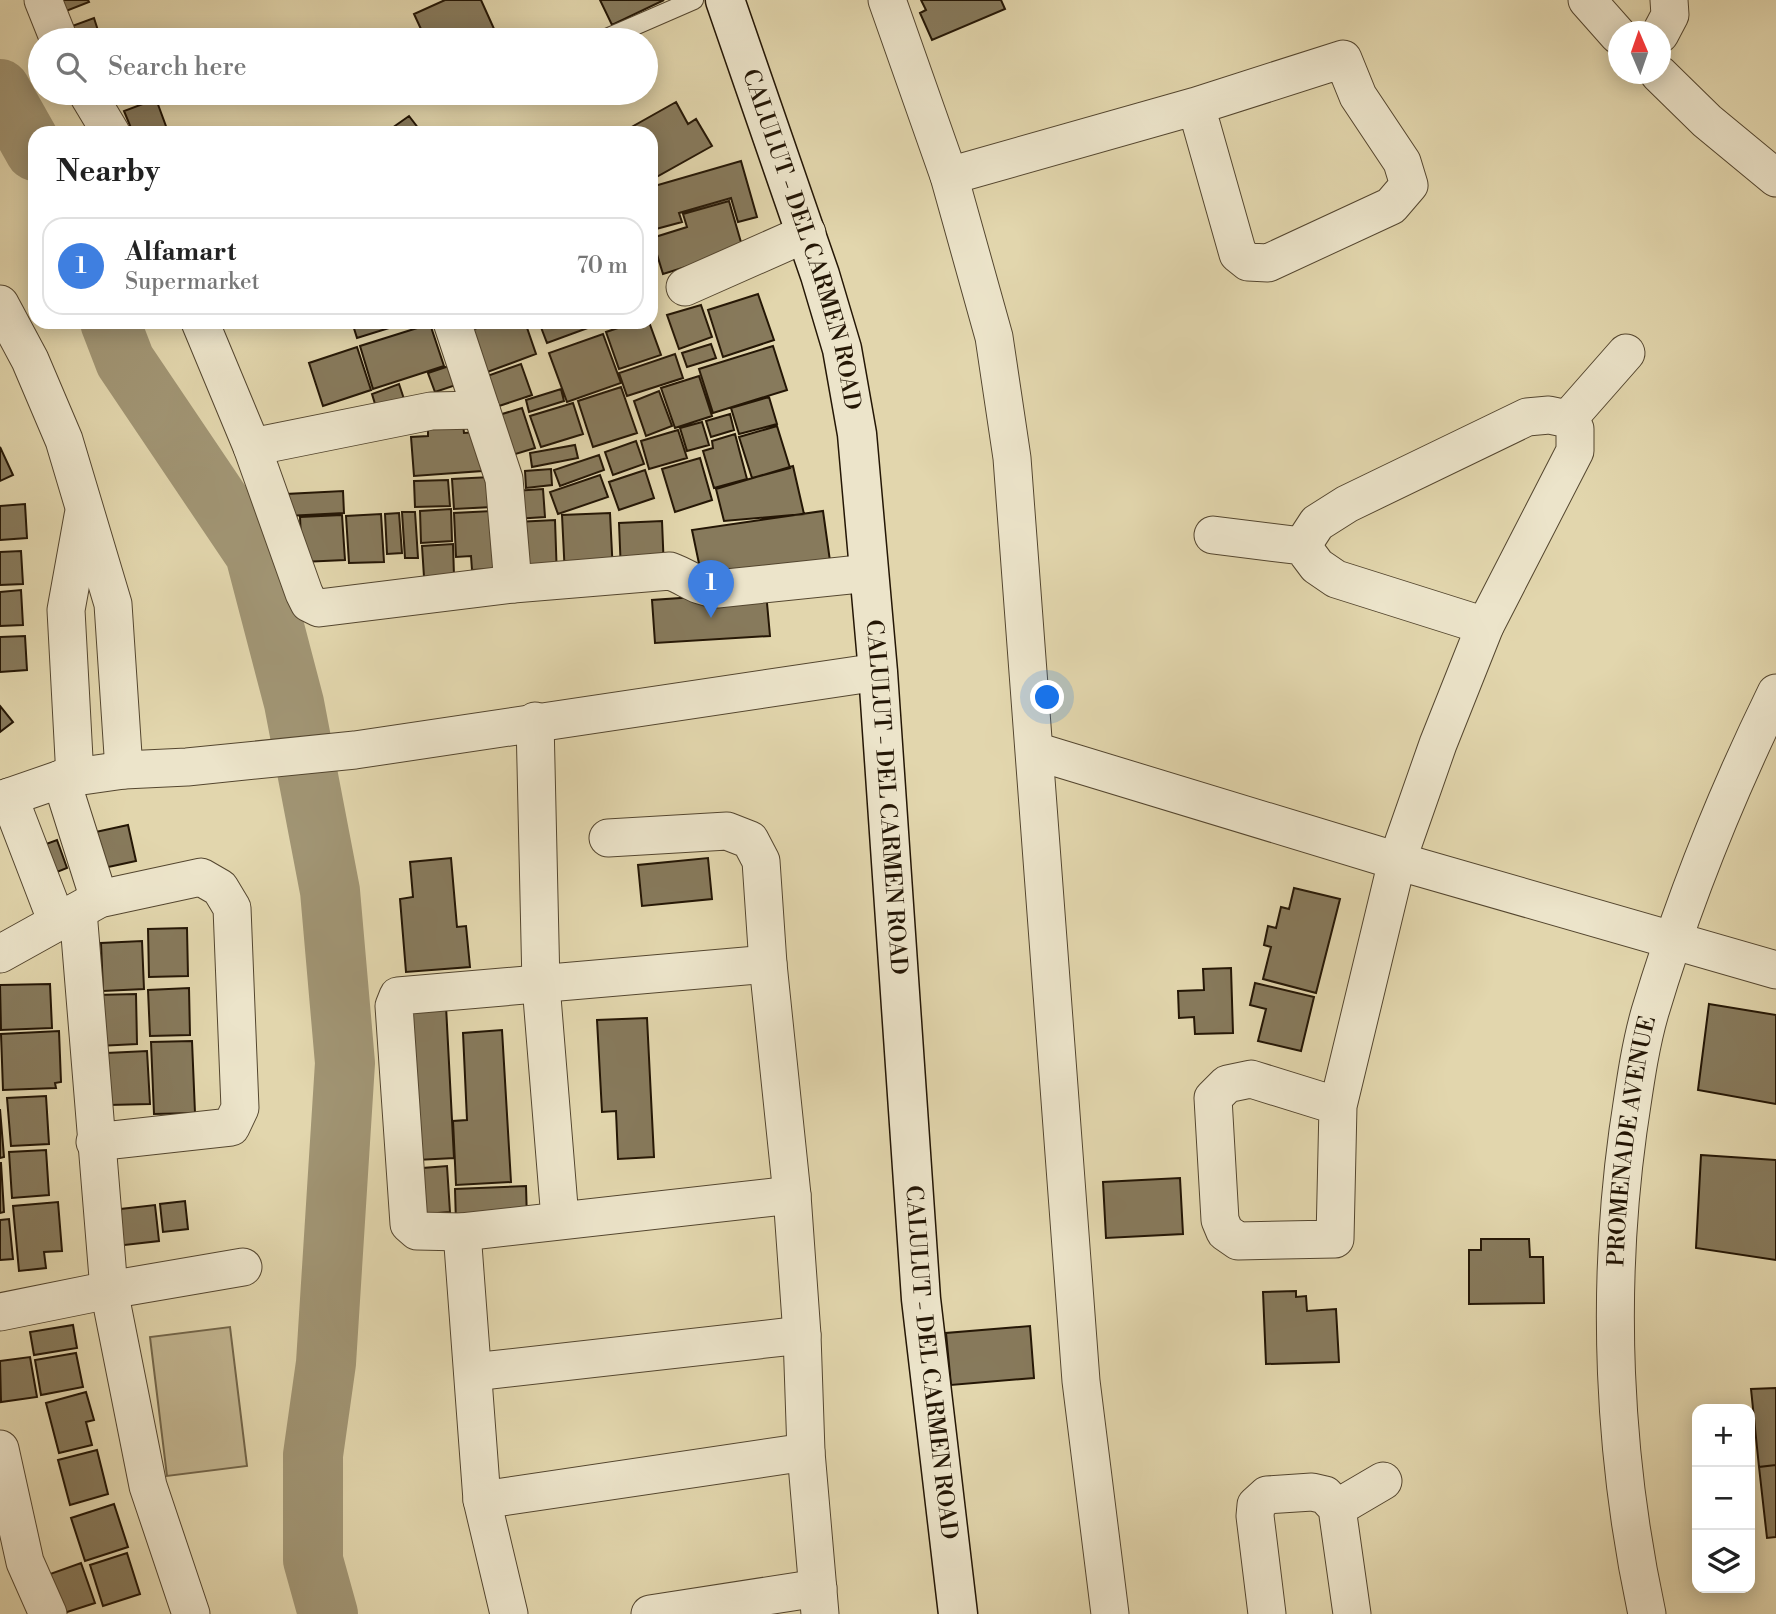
<!DOCTYPE html>
<meta charset="utf-8">
<style>
:root{--surface:#fff;--page:#f6f6f6;--text:#222;--muted:#767676;--line:#e0e0e0;--accent:#ea580c}
body{margin:0;font-family:"Libre Bodoni",serif;background:var(--page);color:var(--text)}
.controls{position:absolute;right:21px;bottom:21px;display:grid;overflow:hidden;border-radius:14px;box-shadow:0 4px 18px #0003}
.controls button{width:63px;height:63px;display:grid;place-items:center;padding:0;border:0;border-bottom:2px solid var(--line);background:var(--surface);color:var(--text);font:35px sans-serif}
.compass{position:absolute;left:1608px;top:21px;width:63px;height:63px;border-radius:50%;background:var(--surface);box-shadow:0 4px 18px #0003;rotate:358deg}
.you{position:absolute;left:1048px;top:698px;width:24px;height:24px;margin:-18px;border:5px solid #fff;border-radius:50%;background:#1a73e8;box-shadow:0 0 0 10px #1a73e833}
.badge{display:grid;place-items:center;width:46px;height:46px;border-radius:50%;background:var(--accent);color:#fff;font-size:23px;font-weight:700}
.pin{position:absolute;translate:-50% -58px;filter:drop-shadow(0 2px 4px #0008)}
.pin::after{content:'';position:absolute;top:37px;width:24px;height:21px;background:inherit;clip-path:polygon(0 0,100% 0,50% 100%)}
.list{margin:0;padding:0;list-style:none}
h2{display:flex;justify-content:space-between;align-items:center;height:91px;margin:0;padding:0 28px;font-size:30px}
h2 small{font-size:23px;font-weight:400;color:var(--muted)}
.list li{display:grid;grid-template-columns:46px 1fr auto;gap:21px;align-items:center;box-sizing:border-box;height:98px;margin:0 14px 14px;padding:0 14px;border:2px solid var(--line);border-radius:21px}
.list b{display:block;font-size:26px;white-space:nowrap}
.list p{margin:0;font-size:23px;white-space:nowrap;color:var(--muted)}
.list em{font-size:23px;font-style:normal;color:var(--muted)}
.icon{flex:none;width:38px;height:38px;fill:none;stroke:currentColor;stroke-width:2;stroke-linecap:round;stroke-linejoin:round}
.map{position:relative;flex:none;width:1776px;height:1614px;overflow:hidden}
.search{position:absolute;background:var(--surface);box-shadow:0 4px 18px #0003;left:28px;top:28px;width:630px;height:77px;display:flex;align-items:center;gap:18px;box-sizing:border-box;padding:0 24px;border-radius:38px;color:var(--muted);font-size:26px}
.panel{position:absolute;background:var(--surface);box-shadow:0 4px 18px #0003;left:28px;top:126px;width:630px;height:203px;border-radius:21px}
.map>svg:first-child{display:block}
.green{fill:#c2b590;stroke:#73664a;stroke-width:2}
.lines{fill:none;stroke-linecap:round;stroke-linejoin:round}
.river{stroke:#a19574;stroke-width:60}
.building{fill:#877a5c;stroke:#241605;stroke-width:2}
.lane-casing{stroke:#54462f;stroke-width:20}
.street-casing{stroke:#54462f;stroke-width:39}
.secondary-casing{stroke:#241605;stroke-width:41}
.lane{stroke:#ece4ca;stroke-width:18}
.street{stroke:#ece4ca;stroke-width:37}
.secondary{stroke:#ece4ca;stroke-width:38}
.labels{text-anchor:middle;dominant-baseline:central;stroke-width:7;stroke-linejoin:round;paint-order:stroke}
.street-label{font-size:23px;fill:#241605;stroke:#ece4ca}
</style>
<div class="map">
<svg width="1776" height="1614" viewBox="0 0 1776 1614">
<rect width="100%" height="100%" fill="#e2d6ad"/>
<filter id="stains"><feTurbulence type="fractalNoise" baseFrequency=".00286" numOctaves="4"/><feColorMatrix values="0 0 0 0 .2 0 0 0 0 .09 0 0 0 0 .02 0 0 0 .5 -.17"/></filter>
<radialGradient id="worn" r=".72"><stop offset=".6" stop-color="#630" stop-opacity="0"/><stop offset="1" stop-color="#630" stop-opacity=".3"/></radialGradient>
<path class="green" d="M230,1327L247,1466L167,1476L150,1337Z"/>
<g class="lines">
<path class="river" d="M0,89L35,151
M110,322L125,361L255,554L294,703L330,891L345,1063L326,1363L313,1455V1560L328,1614"/>
</g>
<path class="building" d="M56,0H88L89,2L61,13Z
M445,0H481L495,31L476,40H426L414,14Z
M600,0H664L612,25Z
M921,0H1001L1005,9L932,40L920,13L926,10Z
M94,18L101,40H68L64,29Z
M156,99L167,129L158,133H133L124,111Z
M676,102L688,124L696,119L712,146L651,180V133H621Z
M409,116L422,133H385Z
M741,161L757,217L738,222L731,198L679,213L682,222L656,229L654,223H651V187Z
M729,201L743,249L663,274L652,238L687,227L683,214Z
M758,294L774,340L723,357L708,310Z
M701,305L712,337L679,349L667,315Z
M352,322H402V324L357,338Z
M493,322H525L536,354L482,374L466,332Z
M539,322H604L547,343Z
M636,322H649L661,355L619,369L606,332Z
M430,324L444,366L373,389L360,346Z
M603,334L621,383L567,402L549,353Z
M711,344L716,358L687,367L682,353Z
M773,346L787,390L713,413L699,369Z
M357,347L371,390L323,406L309,363Z
M675,354L683,378L627,396L619,373Z
M461,362L468,381L435,392L428,373Z
M521,364L532,395L487,410L476,380Z
M699,376L712,416L675,428L661,388Z
M399,384L407,408L379,417L372,394Z
M621,387L637,433L593,447L578,401Z
M561,389L564,401L529,412L526,400Z
M659,391L672,426L646,436L634,401Z
M769,397L777,424L739,434L731,408Z
M573,403L583,434L541,447L530,416Z
M522,408L535,448L502,458L489,418Z
M730,414L734,430L711,437L706,421Z
M702,422L709,445L687,451L680,428Z
M463,424L464,433L479,432L482,471L414,476L411,437L428,436V427Z
M777,426L790,468L752,478L739,437Z
M678,430L687,458L649,469L641,441Z
M735,434L747,479L714,488L703,451L713,448L712,441Z
M636,441L644,464L613,475L605,452Z
M575,445L578,458L532,467L530,453Z
M0,447L13,475L0,481Z
M599,455L604,470L560,486L554,470Z
M700,458L712,500L675,512L662,469Z
M793,466L804,514L724,521L716,489Z
M551,469L552,485L526,488L525,471Z
M645,470L654,498L619,510L609,482Z
M600,475L608,497L558,514L550,492Z
M491,477L492,507L454,509L452,479Z
M448,480L450,506L415,507L414,481Z
M543,489L545,517L515,519L514,491Z
M343,491L344,513L287,516L286,494Z
M25,504L27,538L0,540V506Z
M451,509L452,541L421,543L420,511Z
M492,511L495,569L472,570L471,556L456,557L454,513Z
M823,511L831,568L702,578L692,530Z
M402,512H415L418,558H405Z
M399,513L402,553L387,554L385,514Z
M610,513L613,573L565,576L562,515Z
M381,514L384,562L349,563L346,516Z
M342,515L345,560L302,562L300,517Z
M555,520L557,578L518,580L516,522Z
M662,521L664,570L621,572L619,523Z
M453,544L454,576L424,577L422,546Z
M21,551L23,584L0,585V552Z
M21,590L23,625L0,626V592Z
M766,592L770,636L655,643L652,600Z
M25,636L27,670L0,672V637Z
M0,706L13,722L0,732Z
M128,825L136,861L99,869L91,833Z
M57,840L67,868L47,876L35,848Z
M451,858L457,927L466,926L470,967L406,972L400,899L413,897L410,862Z
M708,858L712,899L642,906L638,865Z
M1294,888L1340,899L1316,993L1263,979L1271,947L1264,945L1268,926L1276,928L1281,907L1289,909Z
M187,928L188,976L149,977L148,929Z
M142,941L144,989L103,991L101,943Z
M1231,968L1233,1033L1195,1034L1194,1017L1179,1018L1178,991L1204,990L1203,969Z
M1255,983L1314,997L1301,1051L1258,1041L1266,1009L1250,1005Z
M50,984L52,1028L1,1030L0,985Z
M189,988L190,1035L150,1036L148,990Z
M136,994L137,1044L98,1046L96,995Z
M1709,1004L1776,1015V1104L1698,1090Z
M446,1006L454,1158L417,1160L409,1008Z
M647,1018L654,1157L618,1159L616,1111L602,1112L597,1020Z
M502,1030L511,1182L456,1185L453,1121L467,1120L463,1033Z
M59,1031L61,1082L55,1083L56,1088L3,1090L1,1034Z
M192,1041L195,1113L154,1114L151,1042Z
M147,1051L150,1104L109,1105L107,1053Z
M46,1096L49,1144L11,1146L7,1098Z
M0,1109L4,1157L0,1158Z
M46,1150L49,1195L12,1198L9,1152Z
M1701,1155L1776,1160V1260L1696,1248Z
M1,1163L4,1212L0,1213V1163Z
M447,1166L450,1212L425,1214L423,1168Z
M1180,1178L1183,1234L1106,1238L1103,1182Z
M526,1186L527,1220L456,1223L455,1189Z
M185,1201L188,1229L163,1232L160,1204Z
M58,1202L62,1251L44,1252L46,1268L19,1271L13,1206Z
M155,1205L159,1241L116,1246L112,1210Z
M9,1219L13,1259L0,1260V1220Z
M1481,1239H1529L1530,1257H1543L1544,1303L1469,1304V1250H1481Z
M1296,1291V1297L1306,1296L1307,1311L1336,1309L1339,1362L1266,1364L1263,1292Z
M73,1325L77,1348L34,1355L30,1332Z
M1030,1326L1034,1378L951,1385L946,1333Z
M76,1353L83,1387L41,1395L35,1360Z
M30,1357L37,1397L1,1402L0,1361Z
M1776,1388V1465L1759,1467L1751,1389Z
M86,1392L94,1420L86,1422L92,1445L59,1453L46,1403Z
M97,1450L108,1494L70,1505L58,1460Z
M1776,1465V1537L1767,1538L1759,1467Z
M114,1504L128,1547L85,1561L71,1518Z
M127,1553L140,1594L103,1606L90,1565Z
M81,1563L95,1603L64,1613L50,1574Z"/>
<g class="lines">
<defs>
<path id="lane" d="M602,40L694,0"/>
<g id="street">
<path d="M43,0L59,40"/>
<path d="M887,0L949,176L994,337L1012,458L1081,1381L1110,1614"/>
<path d="M1587,0L1618,35"/>
<path d="M1660,34L1670,15L1669,0"/>
<path d="M1659,74L1707,121L1776,178"/>
<path d="M87,93L111,133"/>
<path d="M949,176L1196,106L1343,59L1358,96L1402,162L1409,185L1391,206L1268,263L1248,262L1238,254L1196,106"/>
<path d="M685,287L807,233"/>
<path d="M0,304L30,360L64,440L113,604L124,770"/>
<path d="M200,322L252,447L304,593L309,603L319,608L513,584L670,571C689,578 696,587 717,589L869,573"/>
<path d="M452,322L504,479L513,584"/>
<path d="M1568,419L1626,353"/>
<path d="M252,447L431,411L481,410"/>
<path d="M1213,535L1302,546L1317,566L1336,579L1485,626"/>
<path d="M1302,546L1317,523L1347,504L1527,417L1549,415L1568,419L1575,429V451L1485,626L1438,744L1397,861L1338,1106L1335,1239L1238,1241L1225,1232L1220,1220L1213,1098L1227,1084L1251,1079L1338,1106"/>
<path d="M535,721L541,985L560,1219"/>
<path d="M1035,751L1397,861L1776,970"/>
<path d="M75,777L66,610L83,516"/>
<path d="M61,779L99,899"/>
<path d="M9,797L57,922"/>
<path d="M0,800L61,779L124,770L187,767L355,750L878,672"/>
<path d="M608,838L727,831L750,840L761,861L768,964L792,1195L802,1335L806,1452L820,1614"/>
<path d="M78,911L109,1290L148,1486L191,1614"/>
<path d="M0,954L99,899L201,877L220,888L232,908L240,1108L231,1127L95,1142"/>
<path d="M768,964L398,996L394,1006L409,1224L417,1231L462,1232L792,1195"/>
<path d="M462,1232L482,1500L509,1614"/>
<path d="M0,1312L109,1290L243,1267"/>
<path d="M473,1372L802,1335"/>
<path d="M0,1449L25,1562L48,1614"/>
<path d="M482,1500L806,1452"/>
<path d="M1337,1508L1383,1481"/>
<path d="M650,1614L818,1588"/>
<path d="M1267,1614L1255,1516L1256,1505L1267,1495L1312,1492L1325,1495L1337,1508L1352,1614"/>
<path id="s1" d="M1647,1614C1613,1456 1606,1291 1628,1131C1634,1092 1639,1050 1650,1012C1683,902 1726,795 1776,693"/>
</g>
<g id="secondary">
<path id="s2" d="M725,0L820,275L842,349L857,434L878,672L921,1299L958,1614"/>
</g>
</defs>
<use href="#lane" class="lane-casing"/>
<use href="#street" class="street-casing"/>
<use href="#secondary" class="secondary-casing"/>
<use href="#lane" class="lane"/>
<use href="#street" class="street"/>
<use href="#secondary" class="secondary"/>
</g>
<g class="labels">
<g class="street-label">
<text stroke="none"><textPath href="#s2" startOffset="252">CALULUT - DEL CARMEN ROAD</textPath></text>
<text stroke="none"><textPath href="#s2" startOffset="819">CALULUT - DEL CARMEN ROAD</textPath></text>
<text stroke="none"><textPath href="#s1" startOffset="476">PROMENADE AVENUE</textPath></text>
<text stroke="none"><textPath href="#s2" startOffset="1386">CALULUT - DEL CARMEN ROAD</textPath></text>
</g>
</g>
<rect width="100%" height="100%" filter="url(#stains)"/>
<rect width="100%" height="100%" fill="url(#worn)"/>
</svg>
<div class="controls">
<button>+</button>
<button>−</button>
<button><svg class="icon" aria-label="layers" viewBox="0 0 24 24"><path d="M12 4l9 5-9 5-9-5zM3 14l9 5 9-5"/></svg></button>
</div>
<svg class="compass" viewBox="-18 -18 36 36"><path d="M0-13l5 13h-10z" fill="#e53935"/><path d="M0 13l5-13h-10z" fill="#767676"/></svg>
<div class="you"></div>
<div class="pin badge" style="left:711px;top:618px;background:#3f7fe0">1</div>
<div class="search"><svg class="icon" aria-label="search" viewBox="0 0 24 24"><circle cx="10" cy="10" r="6"/><path d="M15 15l6 6"/></svg>Search here</div>
<section class="panel">
<h2>Nearby<small></small></h2>
<ul class="list">
<li><span class="badge" style="background:#3f7fe0">1</span><div><b>Alfamart</b><p>Supermarket</p></div><em>70 m</em></li>
</ul>
</section>
</div>
